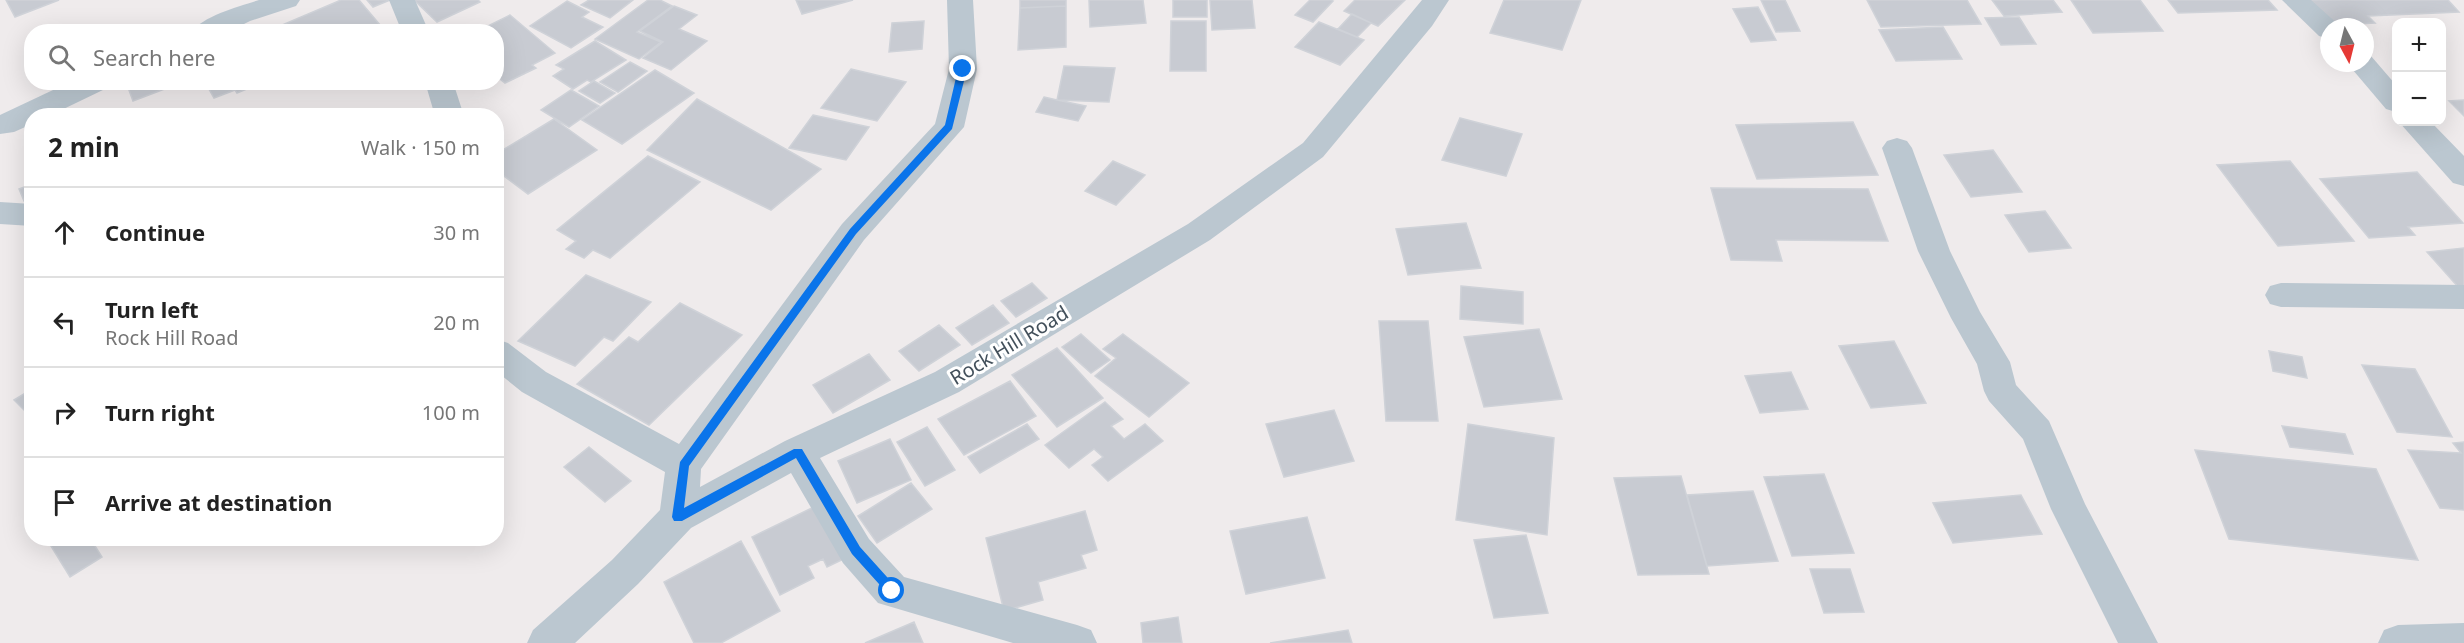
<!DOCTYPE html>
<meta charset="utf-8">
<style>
:root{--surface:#fff;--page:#f2f2f2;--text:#222;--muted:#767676;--line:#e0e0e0}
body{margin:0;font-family:"Noto Sans",sans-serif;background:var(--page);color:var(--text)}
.controls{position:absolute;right:18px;top:18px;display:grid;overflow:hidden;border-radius:12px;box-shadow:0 6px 24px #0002}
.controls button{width:54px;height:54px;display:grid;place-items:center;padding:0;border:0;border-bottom:2px solid var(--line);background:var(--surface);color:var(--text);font:30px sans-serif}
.compass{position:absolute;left:2320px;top:18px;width:54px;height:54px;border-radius:50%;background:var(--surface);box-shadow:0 6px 24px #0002;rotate:173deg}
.stop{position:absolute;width:18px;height:18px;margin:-14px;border:4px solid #0a74ea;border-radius:50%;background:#fff}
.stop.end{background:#0a74ea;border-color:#fff;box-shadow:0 2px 6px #0008}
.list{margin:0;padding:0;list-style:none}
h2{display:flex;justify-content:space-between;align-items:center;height:78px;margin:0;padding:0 24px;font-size:26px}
h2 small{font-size:20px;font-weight:400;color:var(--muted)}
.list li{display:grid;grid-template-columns:39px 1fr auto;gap:18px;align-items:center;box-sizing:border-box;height:90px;padding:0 24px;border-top:2px solid var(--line)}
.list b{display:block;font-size:22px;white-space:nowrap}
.list p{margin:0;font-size:20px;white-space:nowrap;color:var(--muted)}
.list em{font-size:20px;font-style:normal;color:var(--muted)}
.icon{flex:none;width:33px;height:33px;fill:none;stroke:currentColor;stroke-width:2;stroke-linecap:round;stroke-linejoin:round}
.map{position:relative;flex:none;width:2464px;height:643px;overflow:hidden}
.search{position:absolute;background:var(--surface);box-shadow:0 6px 24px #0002;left:24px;top:24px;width:480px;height:66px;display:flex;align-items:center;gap:15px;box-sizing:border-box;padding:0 21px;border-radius:24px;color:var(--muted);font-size:22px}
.panel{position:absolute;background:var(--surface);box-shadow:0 6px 24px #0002;left:24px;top:108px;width:480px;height:438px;border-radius:24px}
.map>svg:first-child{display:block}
.building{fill:#c8cbd2;stroke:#cfd2d8;stroke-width:1.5}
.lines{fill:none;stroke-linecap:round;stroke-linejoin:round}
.minor{fill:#bbc7d0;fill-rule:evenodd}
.route{fill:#0a74ea}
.labels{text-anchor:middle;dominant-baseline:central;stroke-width:6;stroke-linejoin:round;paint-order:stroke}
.street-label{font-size:20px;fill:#43505b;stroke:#fff}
</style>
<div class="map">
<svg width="2464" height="643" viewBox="0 0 2464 643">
<rect width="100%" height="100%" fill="#efebec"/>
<path class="building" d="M6,0H59L15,17Z
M341,0H359L386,32H287L282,25Z
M367,0H390L373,7Z
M414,0H478L480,2L437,22Z
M589,0H633L610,18L581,5Z
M648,0H660L672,6L637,32L661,42L639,59L595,39Z
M796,0H853L802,14Z
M1020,0H1066V6L1020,8Z
M1089,0H1143L1146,23L1090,27Z
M1173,0H1207V17H1173Z
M1210,0H1252L1255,28L1212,30Z
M1310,0H1330L1333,1L1313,22L1295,15Z
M1355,0H1405L1378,26L1344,11Z
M1504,0H1581L1562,50L1490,33Z
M1761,0H1785L1800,31L1776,32Z
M1867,0H1967L1981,24L1881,27Z
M1992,0H2053L2062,12L2004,16Z
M2071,0H2140L2163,31L2093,33Z
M2168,0H2268L2277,10L2178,13Z
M2308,0H2448L2459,12L2368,16L2375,23L2331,25Z
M567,1L589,12L582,17L603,27L571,48L530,26Z
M674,6L697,15L679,29L707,41L671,70L643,58L663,42L640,31Z
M1066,6V47L1018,50L1020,8Z
M1758,7L1776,40L1751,42L1733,9Z
M1352,14L1371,23L1357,37L1338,29Z
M510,15L555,53L532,65L536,68L505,83L496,76V32H476Z
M2019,17L2036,44L2001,45L1985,18Z
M924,21L922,49L889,52L892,23Z
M1171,21H1206V71H1170Z
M1319,22L1364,40L1340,65L1295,47Z
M1943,27L1962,59L1896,61L1879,30Z
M595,41L626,60L591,82L587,80L573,89L553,76L564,69L556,65Z
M630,62L647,71L618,92L600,82Z
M1064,66L1115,68L1109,102L1057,100Z
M851,69L906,82L877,121L821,108Z
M655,70L694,93L622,144L582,120Z
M594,81L615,93L600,103L579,91Z
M126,82H174L175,85L133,101Z
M205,82H264L237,93L235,90L214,98Z
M571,90L599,106L569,127L541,110Z
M1044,97L1057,100L1086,106L1078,121L1036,112Z
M697,99L821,169L771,210L647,150Z
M2464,100V116L2449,101Z
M813,115L869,127L846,160L789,148Z
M1460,118L1522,134L1506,176L1442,160Z
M554,119L597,150L528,194L496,170V154Z
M1853,122L1878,175L1757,179L1736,125Z
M1993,150L2022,192L1971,197L1944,155Z
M648,156L700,182L610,258L593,250L584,258L566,249L576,241L557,230Z
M1113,161L1145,175L1116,205L1085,191Z
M2290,161L2354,241L2278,246L2217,165Z
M2417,172L2463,223L2408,227L2415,235L2369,238L2320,179Z
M32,184V198L24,201L19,189Z
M1711,188L1868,189L1888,241L1776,240L1782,261L1731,260Z
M2045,211L2071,248L2029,252L2005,215Z
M1466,223L1481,268L1408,275L1396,229Z
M2464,248V287L2459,288L2427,252Z
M586,275L651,302L613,341L604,337L575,366L518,341Z
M1032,283L1047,298L1016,317L1001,301Z
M1461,286L1523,292V324L1460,319Z
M680,303L742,335L649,425L577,384L629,337L638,342Z
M993,305L1009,323L972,345L956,328Z
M1379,321H1428L1438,421H1386Z
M939,325L960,345L919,371L899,351Z
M1539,329L1562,399L1484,407L1464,337Z
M1081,334L1110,360L1091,373L1062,347Z
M1123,334L1189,383L1149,417L1095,376L1116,358L1103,349Z
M1894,341L1926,403L1871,408L1839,346Z
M1057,348L1103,398L1057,427L1012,375Z
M2269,351L2302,357L2307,378L2273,371Z
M869,354L890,380L833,413L813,385Z
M2362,365L2415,369L2452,437L2397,432Z
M1791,372L1808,409L1760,413L1745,376Z
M1010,381L1036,416L964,455L938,419Z
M32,389V418L14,400Z
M1105,402L1123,419L1111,426L1124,439L1145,424L1163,441L1108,481L1092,465L1103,457L1094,449L1069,468L1045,445Z
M1334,410L1354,461L1284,477L1266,424Z
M1027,424L1039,439L980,473L968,457Z
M1468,424L1554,438L1547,535L1456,520Z
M2282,426L2345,434L2353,454L2290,447Z
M927,427L955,470L925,486L897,442Z
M890,439L911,480L857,503L838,461Z
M2464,442V510L2440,508L2408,450L2461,453L2453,443Z
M589,447L631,481L605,502L564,467Z
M2195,450L2376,469L2418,560L2229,539Z
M1824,474L1854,553L1792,556L1764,477Z
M1681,476L1709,574L1638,575L1614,478Z
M911,483L932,509L877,543L858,516Z
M1753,491L1778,561L1707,566L1687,495Z
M2021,495L2042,534L1953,543L1933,503Z
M820,504L848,557L827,567L823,559L808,566L814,578L780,595L752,537Z
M1085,511L1097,550L1081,555L1086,568L1038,582L1043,600L1004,611L986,538Z
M1307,517L1325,578L1246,594L1230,531Z
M1526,535L1548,613L1494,618L1474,540Z
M46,538H90L102,557L70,577Z
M741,541L780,611L721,643H694L664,582Z
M1810,569H1850L1864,612L1824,613Z
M1178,617L1182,643H1143L1141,623Z
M914,622L923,643H865Z
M1348,630L1352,643H1270Z"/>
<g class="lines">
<path class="minor" d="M259,0H300L296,6L250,21L228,32H192C202,16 241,6 259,0Z
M389,0H415L429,32H402Z
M947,0H973L977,69L964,127L864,240L701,469L700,487L785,441L935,372L1188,224L1303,143L1422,0H1449L1432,26L1323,157L1210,240L959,392L820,458L869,539L904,577L1077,625L1091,630L1097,643H1013L878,603L843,563L791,473L691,528L638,584L575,643H527L533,630L612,560L660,510L665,472L522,392L496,371V339L508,343L546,372L679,444L842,224L935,124L949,69Z
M2282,0H2311L2341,27H2329V39L2319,36Z
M2365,55L2371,56L2396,85V112L2386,109L2347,63H2365Z
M70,82H109L105,89L49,116H32V124L14,132L0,134V115Z
M425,82H453L464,116H435Z
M2399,122H2431L2464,156V186L2453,183Z
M1897,138L1907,141L1912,148L1950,251L1980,312L2010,362L2016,385L2049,421L2085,504L2158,643H2118L2051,509L2023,439L1989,401L1984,391L1977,364L1951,318L1918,251L1882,148L1887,141Z
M0,202L32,204V226L0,224Z
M2281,283L2464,285V309L2281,307L2270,304L2265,295L2270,286Z
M2464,623V643H2378L2384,630L2398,625Z"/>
</g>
<path class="route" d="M963,66L967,69L952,129L856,234L689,466L684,508L794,449H802L860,547L896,587V594H888L852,554L796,458L682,521H674L672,517L680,462L850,229L945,125L958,69Z"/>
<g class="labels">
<g class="street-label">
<text transform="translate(1009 345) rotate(-31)">Rock Hill Road</text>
</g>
</g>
</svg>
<div class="controls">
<button>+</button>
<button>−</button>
</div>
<svg class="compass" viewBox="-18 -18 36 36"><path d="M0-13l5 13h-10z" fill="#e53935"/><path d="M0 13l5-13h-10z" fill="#767676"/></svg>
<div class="stop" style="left:892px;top:591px"></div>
<div class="stop end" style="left:963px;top:69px"></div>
<div class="search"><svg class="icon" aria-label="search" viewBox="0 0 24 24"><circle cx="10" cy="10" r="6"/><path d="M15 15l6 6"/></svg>Search here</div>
<section class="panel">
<h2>2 min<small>Walk · 150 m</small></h2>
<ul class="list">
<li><svg class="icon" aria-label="ahead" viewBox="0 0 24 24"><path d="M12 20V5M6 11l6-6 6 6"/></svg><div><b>Continue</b></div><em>30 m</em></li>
<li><svg class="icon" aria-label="left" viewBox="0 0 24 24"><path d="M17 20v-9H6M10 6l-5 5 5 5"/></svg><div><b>Turn left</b><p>Rock Hill Road</p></div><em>20 m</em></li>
<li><svg class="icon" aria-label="right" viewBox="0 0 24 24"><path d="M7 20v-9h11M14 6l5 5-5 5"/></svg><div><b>Turn right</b></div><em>100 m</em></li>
<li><svg class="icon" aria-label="arrive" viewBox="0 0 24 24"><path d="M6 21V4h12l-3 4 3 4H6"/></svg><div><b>Arrive at destination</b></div></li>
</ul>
</section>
</div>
